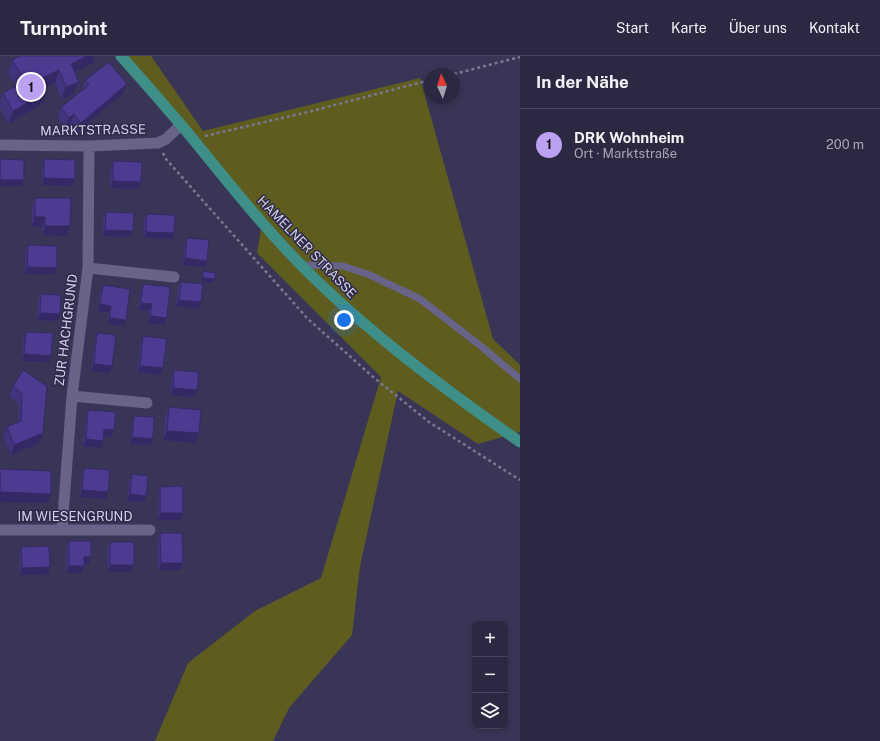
<!DOCTYPE html>
<html lang="de">
<meta charset="utf-8">
<style>
:root{--surface:#2b2841;--page:#37344c;--text:#f1f3f6;--muted:#a6a6b1;--line:#47445a;--accent:#bca0f2}
body{margin:0;font-family:"Public Sans",sans-serif;background:var(--page);color:var(--text)}
.controls{position:absolute;right:12px;bottom:12px;display:grid;overflow:hidden;border-radius:8px;box-shadow:0 2px 6px #0003}
.controls button{width:36px;height:36px;display:grid;place-items:center;padding:0;border:0;border-bottom:1px solid var(--line);background:var(--surface);color:var(--text);font:20px sans-serif}
.compass{position:absolute;left:424px;top:12px;width:36px;height:36px;border-radius:50%;background:var(--surface);box-shadow:0 2px 6px #0003;rotate:356deg}
.you{position:absolute;left:344px;top:264px;width:14px;height:14px;margin:-10px;border:3px solid #fff;border-radius:50%;background:#1a73e8;box-shadow:0 0 0 6px #1a73e833}
.badge{display:grid;place-items:center;width:26px;height:26px;border-radius:50%;background:var(--accent);color:#111;font-size:13px;font-weight:700}
.pin{position:absolute;translate:-50% -50%;border:2px solid #fff;box-shadow:0 1px 4px #0006}
.list{margin:0;padding:0;list-style:none}
h2{display:flex;justify-content:space-between;align-items:center;height:52px;margin:0;padding:0 16px;font-size:17px}
h2 small{font-size:13px;font-weight:400;color:var(--muted)}
.list li{display:grid;grid-template-columns:26px 1fr auto;gap:12px;align-items:center;box-sizing:border-box;height:72px;padding:0 16px;border-top:1px solid var(--line)}
.list b{display:block;font-size:15px;white-space:nowrap}
.list p{margin:0;font-size:13px;white-space:nowrap;color:var(--muted)}
.list em{font-size:13px;font-style:normal;color:var(--muted)}
.icon{flex:none;width:22px;height:22px;fill:none;stroke:currentColor;stroke-width:2;stroke-linecap:round;stroke-linejoin:round}
.map{position:relative;flex:none;width:520px;height:685px;overflow:hidden}
header{display:flex;align-items:center;gap:24px;box-sizing:border-box;height:56px;padding:0 20px;background:var(--surface);border-bottom:1px solid var(--line)}
header strong{font-size:19px}
nav{display:flex;gap:22px;margin-inline-start:auto;font-size:14px}
main{display:flex}
aside{flex:1;background:var(--surface)}
.map>svg:first-child{display:block}
.green{fill:#5e5d1f}
.lines{fill:none;stroke-linecap:round;stroke-linejoin:round}
.path{stroke:#7b7895;stroke-width:2.5;stroke-dasharray:3 3;stroke-linecap:butt}
.service{stroke:#676389;stroke-width:7}
.minor{stroke:#676389;stroke-width:11}
.primary{stroke:#3e8f87;stroke-width:11}
.wall{fill:#41337c}
.shaded-wall{fill:#352965}
.building{fill:#4c3b90;stroke:#352965}
.labels{text-anchor:middle;dominant-baseline:central;stroke-width:3;stroke-linejoin:round;paint-order:stroke}
.street-label{font-size:13px;fill:#d2d1e7;stroke:#2f2a4c}
</style>
<header>
<strong>Turnpoint</strong>
<nav><a>Start</a><a>Karte</a><a>Über uns</a><a>Kontakt</a></nav>
</header>
<main>
<div class="map">
<svg width="520" height="685" viewBox="0 0 520 685">
<rect width="100%" height="100%" fill="#393557"/>
<path class="green" d="M121,0H151L203,75L420,22L493,283L520,309V376L478,388L398,335L360,510L352,579L289,652L273,685H155L188,607L255,555L321,522L381,321L257,197L262,167Z"/>
<g class="lines">
<path class="path" d="M454,18L520,1
M205,80L312,55L430,24
M163,97L165,102L308,263L372,320L429,366L520,424"/>
<path class="service" d="M301,209L343,210L370,219L420,243L482,291L520,323"/>
<path class="minor" d="M0,89L89,90L158,87L166,83L181,69
M88,212L174,221
M72,340L147,347
M62,473L72,340L88,212L89,90
M0,474H150"/>
<path class="primary" d="M121,0C145,27 169,54 192,82C227,125 261,168 300,208C366,275 443,332 520,386"/>
</g>
<path class="wall" d="M20,0H95L93,7L75,16L79,26L74,38L61,43L55,27L44,31L47,36L42,48L8,68L0,52V45L3,37L16,30L8,16L12,4Z
M85,24L127,28L123,38L77,76L70,68L65,72L58,60L61,51L82,34Z
M44,103L73,130L42,129V110Z
M113,105L139,133L110,132L111,112Z
M35,142L67,180L42,179V171H32V151Z
M106,156L131,181L103,180V162Z
M147,158L172,183L143,182L144,165Z
M187,182L207,205L205,211L182,209L185,188Z
M28,189L57,212L54,218H25V196Z
M181,226L199,253L176,250L178,232Z
M143,228L167,262L164,269L148,267L149,255L138,254L141,235Z
M103,229L124,270L108,268L109,256L98,255L100,236Z
M41,238L58,265L37,264L38,244Z
M26,276L49,306L22,305L23,282Z
M97,277L112,310L110,317L91,315L95,284Z
M143,280L161,319L137,316L141,287Z
M23,314L40,387L11,399L3,381L7,371L18,366L19,348L9,340L13,330Z
M174,314L195,341L170,339L172,320Z
M169,351L196,387L163,384L165,361Z
M88,354L112,381L104,380L101,392L83,390L86,361Z
M134,360L153,383L150,389L130,388L132,366Z
M84,412L106,443L80,441L82,419Z
M132,418L144,446L127,445L129,425Z
M160,431L183,457L181,464H158V437Z
M160,477L180,514H158V483Z
M69,485L89,508H84L82,517H66V492Z
M110,486L132,516H108L107,493Z
M21,491L50,511L48,518L20,519L19,497Z"/>
<path class="shaded-wall" d="M87,0H95L93,7L67,20L71,8Z
M59,14L55,27L35,35L40,23Z
M79,26L74,38L61,43L66,31Z
M127,28L123,38L77,76L81,67Z
M47,36L42,48L8,68L13,55Z
M74,58L70,68L65,72L69,62Z
M44,122L75,123L73,130L42,129Z
M0,124H24L22,130H0Z
M113,125L141,126L139,133L110,132Z
M35,161H45L42,171H32Z
M45,170H70L67,180L42,179Z
M105,174L133,175L131,181L103,180Z
M146,176L174,177L172,183L143,182Z
M185,202L207,205L205,211L182,209Z
M27,211L57,212L54,218H25Z
M203,222L215,223L213,227L201,226Z
M179,244L201,246L199,253L176,250Z
M141,247L152,248L149,255L138,254Z
M100,248L111,250L109,256L98,255Z
M40,257L60,258L58,265L37,264Z
M150,260L167,262L164,269L148,267Z
M110,262L126,264L124,270L108,268Z
M24,298L51,300L49,306L22,305Z
M94,308L112,310L110,317L91,315Z
M140,310L163,312L161,319L137,316Z
M173,332L197,334L195,341L170,339Z
M104,373L114,374L112,381L102,380Z
M167,375L199,377L196,387L163,384Z
M43,377L40,387L11,399L14,389Z
M132,381L153,383L150,389L130,388Z
M86,383L103,385L101,392L83,390Z
M82,434L108,436L106,443L80,441Z
M0,436L51,438L47,447L0,446Z
M130,438L146,440L144,446L127,445Z
M160,457H183L181,464H158Z
M84,501H91L89,508H82Z
M161,507H183L180,514H158Z
M110,509H134L132,516H108Z
M69,510H84L82,517H66Z
M50,511L48,518L20,519L22,512Z"/>
<path class="building" d="M20,0H87L71,8L79,26L66,31L59,14L40,23L47,36L13,55L3,37L25,25L12,4Z
M109,6L127,28L81,67L74,58L69,62L61,51L89,29L85,24Z
M0,103L24,104V124H0Z
M44,103L75,104V123L44,122Z
M113,105L142,106L141,126L113,125Z
M35,142H71L70,170H45V161H35Z
M106,156L134,157L133,175L105,174Z
M147,158L175,159L174,177L146,176Z
M187,182L209,184L207,205L185,202Z
M28,189L57,190V212L27,211Z
M203,215L215,217V223L203,222Z
M181,226L203,228L201,246L179,244Z
M143,228L170,231L167,262L150,260L152,248L141,247Z
M103,229L130,233L126,264L110,262L111,250L100,248Z
M41,238L61,239L60,258L40,257Z
M26,276L53,277L51,300L24,298Z
M97,277L116,279L112,310L94,308Z
M143,280L167,283L163,312L140,310Z
M23,314L47,330L43,377L14,389L7,371L21,365L22,338L13,330Z
M174,314L199,316L197,334L173,332Z
M169,351L201,354L199,377L167,375Z
M88,354L116,356L114,374L104,373L103,385L86,383Z
M134,360L154,361L153,383L132,381Z
M84,412L110,414L108,436L82,434Z
M0,413L51,415V438L0,436Z
M132,418L148,420L146,440L130,438Z
M183,430V457H160V431Z
M160,477H182L183,507H161Z
M69,485H91V501H84V510H69Z
M110,486H134V509H110Z
M49,490L50,511L22,512L21,491Z"/>
<g class="labels">
<g class="street-label">
<text transform="translate(93 74) rotate(-1)">MARKTSTRASSE</text>
<text transform="translate(307 191) rotate(46)">HAMELNER STRASSE</text>
<text transform="translate(66 274) rotate(-83)">ZUR HACHGRUND</text>
<text x="75" y="460">IM WIESENGRUND</text>
</g>
</g>
</svg>
<div class="controls">
<button>+</button>
<button>−</button>
<button><svg class="icon" aria-label="layers" viewBox="0 0 24 24"><path d="M12 4l9 5-9 5-9-5zM3 14l9 5 9-5"/></svg></button>
</div>
<svg class="compass" viewBox="-18 -18 36 36"><path d="M0-13l5 13h-10z" fill="#e53935"/><path d="M0 13l5-13h-10z" fill="#a6a6b1"/></svg>
<div class="you"></div>
<div class="pin badge" style="left:31px;top:31px">1</div>
</div>
<aside>
<h2>In der Nähe<small></small></h2>
<ul class="list">
<li><span class="badge">1</span><div><b>DRK Wohnheim</b><p>Ort · Marktstraße</p></div><em>200 m</em></li>
</ul>
</aside>
</main>
